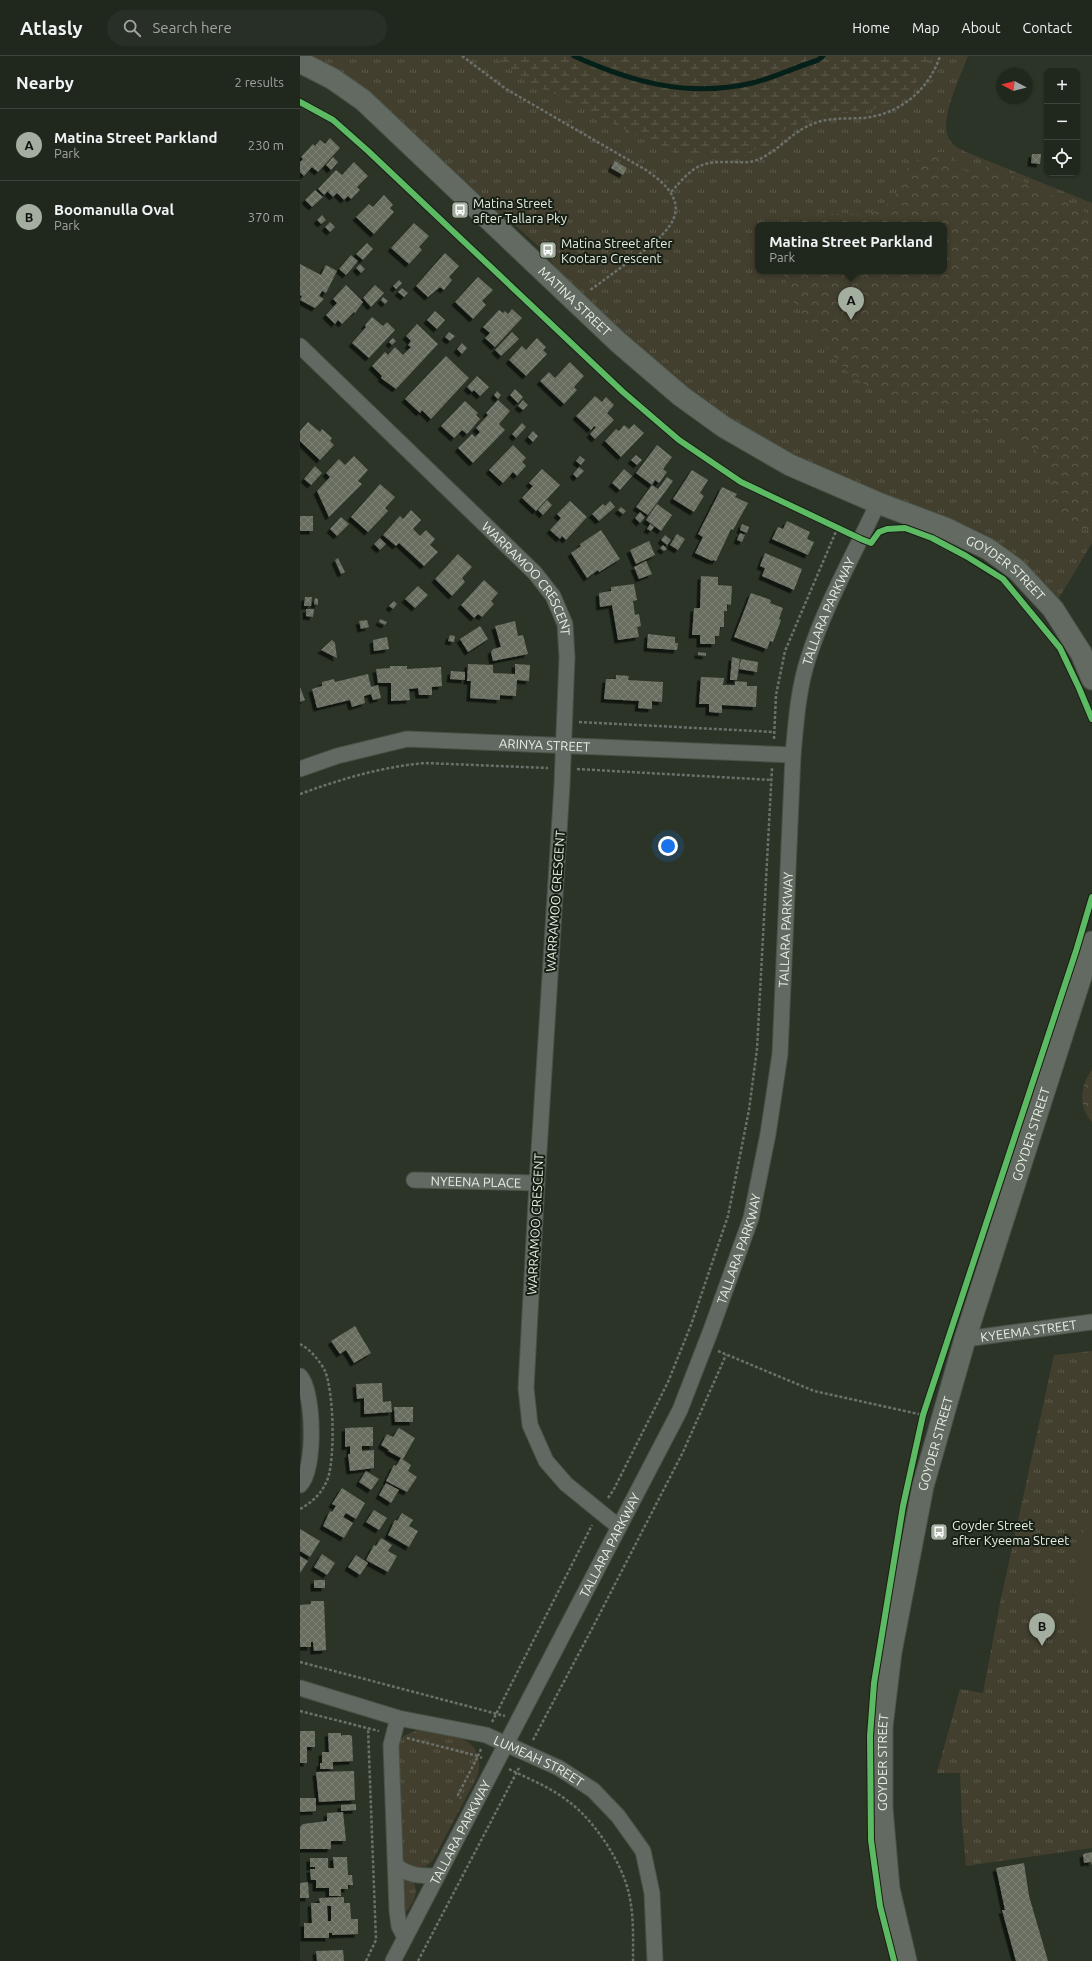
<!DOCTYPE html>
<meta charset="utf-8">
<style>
:root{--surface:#20271d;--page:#282f26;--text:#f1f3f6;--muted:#a2a5a4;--line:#3d443b;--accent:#a4aea0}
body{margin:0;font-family:Ubuntu,sans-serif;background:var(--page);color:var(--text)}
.controls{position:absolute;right:12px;top:12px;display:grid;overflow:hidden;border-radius:8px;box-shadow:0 1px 3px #0004}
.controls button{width:36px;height:36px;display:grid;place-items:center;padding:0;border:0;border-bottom:1px solid var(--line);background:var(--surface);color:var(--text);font:20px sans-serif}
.compass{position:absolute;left:696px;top:12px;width:36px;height:36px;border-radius:50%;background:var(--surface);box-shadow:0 1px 3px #0004;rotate:277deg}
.you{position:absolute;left:368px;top:790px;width:14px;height:14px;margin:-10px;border:3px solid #fff;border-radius:50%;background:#1a73e8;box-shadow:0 0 0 6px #1a73e833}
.badge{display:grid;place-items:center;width:26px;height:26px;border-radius:50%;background:var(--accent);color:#111;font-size:13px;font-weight:700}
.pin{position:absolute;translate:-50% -33px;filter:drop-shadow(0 1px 2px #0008)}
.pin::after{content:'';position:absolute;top:21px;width:14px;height:12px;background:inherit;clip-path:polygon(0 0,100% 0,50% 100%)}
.popup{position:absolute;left:455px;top:166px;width:192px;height:52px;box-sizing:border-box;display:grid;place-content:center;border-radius:8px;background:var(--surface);filter:drop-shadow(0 1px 3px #0005);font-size:13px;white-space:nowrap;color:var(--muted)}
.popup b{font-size:15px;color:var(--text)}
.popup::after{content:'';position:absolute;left:50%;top:100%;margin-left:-8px;border:8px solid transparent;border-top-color:var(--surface)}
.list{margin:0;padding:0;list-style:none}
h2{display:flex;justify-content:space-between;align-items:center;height:52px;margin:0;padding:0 16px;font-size:17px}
h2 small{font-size:13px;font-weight:400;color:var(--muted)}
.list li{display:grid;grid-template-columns:26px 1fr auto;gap:12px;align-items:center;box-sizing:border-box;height:72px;padding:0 16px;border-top:1px solid var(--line)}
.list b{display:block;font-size:15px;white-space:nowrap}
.list p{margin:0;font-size:13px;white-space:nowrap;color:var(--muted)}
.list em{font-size:13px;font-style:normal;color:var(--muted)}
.icon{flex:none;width:22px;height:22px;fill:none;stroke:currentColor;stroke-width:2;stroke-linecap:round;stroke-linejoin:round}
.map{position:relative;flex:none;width:792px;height:1905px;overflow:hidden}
header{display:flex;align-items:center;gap:24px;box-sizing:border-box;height:56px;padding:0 20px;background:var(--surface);border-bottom:1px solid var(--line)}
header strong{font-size:19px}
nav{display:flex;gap:22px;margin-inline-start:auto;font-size:14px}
.search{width:280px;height:36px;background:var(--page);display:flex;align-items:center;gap:10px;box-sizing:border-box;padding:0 14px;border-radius:22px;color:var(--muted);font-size:15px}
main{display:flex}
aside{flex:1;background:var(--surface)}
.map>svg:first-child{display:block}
.grass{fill:url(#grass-tufts);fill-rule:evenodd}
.forest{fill:url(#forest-crowns)}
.wetland{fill:url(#wetland-marsh)}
.pitch{fill:#423f2f}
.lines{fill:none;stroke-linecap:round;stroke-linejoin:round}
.stream{stroke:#042019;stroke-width:5}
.building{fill:url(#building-cross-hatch);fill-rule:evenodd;filter:url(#shadow)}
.street-casing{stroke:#4a5146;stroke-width:17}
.secondary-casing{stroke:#4a5146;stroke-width:23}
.path{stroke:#6b706a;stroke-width:2.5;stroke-dasharray:3 2;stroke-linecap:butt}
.street{stroke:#626862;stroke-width:15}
.secondary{stroke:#626a62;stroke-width:21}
.cycleway-casing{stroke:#171e14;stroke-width:8}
.cycleway{stroke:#5cba63;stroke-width:6}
.labels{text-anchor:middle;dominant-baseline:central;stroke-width:4;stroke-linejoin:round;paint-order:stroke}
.poi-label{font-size:13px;fill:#e5efe1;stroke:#171e14;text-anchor:start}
.street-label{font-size:13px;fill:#e5efe1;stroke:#171e14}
</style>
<header>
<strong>Atlasly</strong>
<div class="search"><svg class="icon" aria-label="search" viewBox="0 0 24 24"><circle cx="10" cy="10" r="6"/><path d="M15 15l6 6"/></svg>Search here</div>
<nav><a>Home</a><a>Map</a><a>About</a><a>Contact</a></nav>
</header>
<main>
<aside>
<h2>Nearby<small>2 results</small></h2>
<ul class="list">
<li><span class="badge">A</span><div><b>Matina Street Parkland</b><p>Park</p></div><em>230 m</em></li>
<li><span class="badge">B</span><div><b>Boomanulla Oval</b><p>Park</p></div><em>370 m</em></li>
</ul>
</aside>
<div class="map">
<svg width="792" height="1905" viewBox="0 0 792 1905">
<defs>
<pattern id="grass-tufts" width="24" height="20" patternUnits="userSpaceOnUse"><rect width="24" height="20" fill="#423f2f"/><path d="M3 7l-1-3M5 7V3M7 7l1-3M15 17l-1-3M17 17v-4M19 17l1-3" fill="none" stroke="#5d5b4d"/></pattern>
<pattern id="forest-crowns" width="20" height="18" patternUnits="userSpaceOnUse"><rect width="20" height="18" fill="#423f2f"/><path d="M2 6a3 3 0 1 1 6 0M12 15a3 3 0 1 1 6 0" fill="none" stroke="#5d5b4d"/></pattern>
<pattern id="wetland-marsh" width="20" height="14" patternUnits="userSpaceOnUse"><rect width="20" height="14" fill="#423f2f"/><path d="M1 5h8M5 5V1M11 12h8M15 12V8" fill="none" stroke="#5d5b4d"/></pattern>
<pattern id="building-cross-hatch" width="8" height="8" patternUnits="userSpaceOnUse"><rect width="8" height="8" fill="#686d61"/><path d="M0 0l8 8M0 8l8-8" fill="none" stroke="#7d8277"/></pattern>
<filter id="shadow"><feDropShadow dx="-3.5" dy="3.5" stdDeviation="0" flood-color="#0009"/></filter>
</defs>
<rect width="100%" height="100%" fill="#2b3427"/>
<path class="grass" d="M11,0H668C661,19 638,65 649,83C653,90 660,93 666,96L792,147V487L756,547L641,460L534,420L487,398L404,346L348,299L257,214L245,196L217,171L201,160L28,9ZM458,169H644V215H458Z
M792,1295V1792L666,1810L662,1767L660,1717H637L660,1633L683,1637L700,1547L754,1299Z
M121,1673C149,1679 189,1680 177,1721L133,1804C123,1816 113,1813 102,1805L98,1687L105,1679Z
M101,1820L114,1827C119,1837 112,1850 105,1857H103Z"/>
<path class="forest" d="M628,96H649L663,114L676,118L690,109L792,159V474L772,472L758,464L747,445L750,426L746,405L734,393L677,360L650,350H621L581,337L552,321L530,296L492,244L482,215H644V169H489L517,158H570L594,145C601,115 603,114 628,96Z
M792,1014V1066C778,1051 780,1029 792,1014Z"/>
<path class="wetland" d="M193,0H631C621,29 595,52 564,55C546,57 526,55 509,63C500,67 488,71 480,78C472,84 469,93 460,97V92L448,96L451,99L442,100L383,99L362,93L262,41L225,25Z"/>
<path class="pitch" d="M792,1457V1604C765,1560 769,1501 792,1457Z"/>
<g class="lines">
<path class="stream" d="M274,0C331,26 389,42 452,27C474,22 496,11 518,4L523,0"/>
</g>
<path class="building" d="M30,82L40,92L18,116L12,111L4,120L0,116V106L3,103L1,101L13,88L15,90L20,84L25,88Z
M732,98H741L740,108L731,107Z
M33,101L38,106L31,114L26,109Z
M315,105L327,112L323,119L311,112Z
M54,106L68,120L57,131L60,134L51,143L48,140L44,144L37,137L33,141L28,136L31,132L24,139L18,133L36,114L42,119Z
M15,134L23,141L12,151L5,144Z
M84,139L93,149L90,152L94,156L74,178L56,161L69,148L73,151Z
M22,159L26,164L21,168L17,164Z
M30,166L35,171L30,176L25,171Z
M114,167L129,180L119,191L122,194L109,208L91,192Z
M67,187L73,193L63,204L56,198Z
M145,197L159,210L149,221L152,224L144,234L140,231L128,241L116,230Z
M51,199L58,205L46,219L39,213Z
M0,208L21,219L26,209L37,215L26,237L22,235L19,240L24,243L15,252L0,244L2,240L0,239Z
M60,208L65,213L61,217L56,212Z
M178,221L193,234L182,245L186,249L173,263L155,246Z
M99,224L102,227L96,233L93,230Z
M46,229L63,246L55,257L54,256L42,268L38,264L35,268L26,259L37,247L33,243Z
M75,229L84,237L71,251L63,242Z
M102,232L108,237L104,241L98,236Z
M83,241L88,245L85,248L81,244Z
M212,253L222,262L195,291L185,282L190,277L183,271L199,254L203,257L205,255L208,258Z
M135,255L145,264L137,273L127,264Z
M72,261L83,270L87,266L95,274L69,302L52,287L66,271L65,269Z
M117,268L138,288L96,333L81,322L82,320L72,310L85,296L88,299L95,291L103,299L111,291L108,289L111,285L106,280Z
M149,276L155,280L150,285L145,281Z
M212,276L219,283L201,300L195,294Z
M93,282L96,285L92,289L89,286Z
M237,282L246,291L243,294L247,298L226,320L209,304L222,290L226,294Z
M162,287L167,292L162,298L157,293Z
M146,300L169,322L131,363L122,354L120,357L105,343Z
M270,306L284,320L274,331L277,334L264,348L240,325L249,316L255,322Z
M177,320L189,331L180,340L174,334L172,336L167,331Z
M215,333L223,341L218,347L210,339Z
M197,335L201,339L198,343L194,339Z
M295,340L302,346L306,341L314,349L307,357L314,364L295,383L290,378L296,371L294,370L291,374L276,360Z
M198,344L210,355L199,368L205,374L173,407L158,392L172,378L175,381L180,376L176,372L188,359L186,357Z
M223,344L228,349L223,354L218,350Z
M165,345L178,357L176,359L180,363L167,378L162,374L154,382L141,370Z
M8,366L20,376L22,373L32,382L30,385L34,389L20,404L0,385V375Z
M222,367L226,371L216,382L212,378Z
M334,368L344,377L321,401L305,385L316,373L319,375L324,369L329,373Z
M233,375L238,380L233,386L228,381Z
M213,389L226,402L222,406L226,410L217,420L213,416L203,427L189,414Z
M357,389L372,401L363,413L367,416L359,427L355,424L352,429L336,417Z
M336,399L342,404L337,409L331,404Z
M54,400L68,414L58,425L62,428L29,461L17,435L30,421L26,417L39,403L45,409Z
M280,400L285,404L281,409L276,405Z
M15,410L22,417L11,429L4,423Z
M279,411L284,415L277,422L273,418Z
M242,413L260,429L236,455L222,442L233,430L229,427Z
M324,413L332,420L320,434L312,427Z
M392,414L408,424L400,437L404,440L394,456L373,443Z
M367,421L373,425L348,459L336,451L352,429L358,433Z
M80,428L95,441L85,452L88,455L68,476L51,461Z
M422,431L437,438L435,441L448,447L433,474L431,473L416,505L413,504L412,505L395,497L403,481L398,478Z
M247,444L252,449L243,459L238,454Z
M270,445L287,461L266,484L262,480L260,483L250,474L261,462L257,458Z
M310,445L315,451L299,465L292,458L303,448L305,450Z
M357,448L372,459L361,475L346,464Z
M321,451L326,455L323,458L318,454Z
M111,454L121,464L113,473L120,480L126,474L135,483L130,489L138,496L124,510L99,487L96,490L83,479L100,460L103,463Z
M340,456L345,461L340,467L335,462Z
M0,460H13V475H0Z
M41,461L49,468L37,480L30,473Z
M487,465L510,476L507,483L514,486L508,499L472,483L478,471L483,473Z
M350,468L354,471L351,475L347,473Z
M442,468L449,471L447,477L440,474Z
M301,474L320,503L299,516L298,514L287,522L271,497L281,490L280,488Z
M440,477L445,479L442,486L437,484Z
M377,478L385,483L378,494L370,489Z
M365,479L371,484L367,489L361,484Z
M80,482L86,488L80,494L74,488Z
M349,485L355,499L336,508L330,494Z
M363,489L367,493L364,495L360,492Z
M465,497L502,513L494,534L462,520L465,512L460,510Z
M158,498L172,511L162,522L165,526L152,540L135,523Z
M38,502L45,516L41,518L35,504Z
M346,505L352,518L339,523L334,511Z
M401,520L418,521V529L432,530L431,549L427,548V555H424V571H420L419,580H415V588H400V579H392L394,552H400Z
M184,524L198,537L191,545L194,548L182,561L178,558L174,562L161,549Z
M334,528L337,544L333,545L335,559L339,558L341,570L337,571L339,581L318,584L312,549L300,551L299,537L311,535V531Z
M118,530L128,539L115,552L105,543Z
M451,537L471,544L470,547L483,552L479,563L481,564L473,586L470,585L467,593L434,581Z
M5,541H12L11,550H4Z
M15,542L18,543V549L14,548Z
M94,545L97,548L93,553L89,550Z
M6,553H14L13,561L6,560Z
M80,563L87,566L85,569L79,566Z
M67,564L69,571L61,573L59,565Z
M215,565L218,580L223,579L228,598L193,605L191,596L193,593L201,591L195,570Z
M180,570L188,583L168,596L160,583Z
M348,578L375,581V587H378L377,594L347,592Z
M150,579L155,580L154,586L148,585Z
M87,581L89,593L74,595L73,584Z
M32,584L35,587L37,602L21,594Z
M398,596L406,597V600L398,599Z
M432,601L440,603L437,624H430Z
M441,603L458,606L457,616L439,613Z
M168,608L193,609V617L215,618V608L230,609L229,625L217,624L216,640L200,639V644L170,642L171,625H167Z
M90,610H107V613L141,611L142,630L132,631V639H119L118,632L109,633L110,644L91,645V627H78L76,613L90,612Z
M151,615L165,616V624L150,623Z
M68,618L71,631L78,629L81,642L73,644L71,638L64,640L65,647L52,651L50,644L17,652L12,633L22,630V626L34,623L35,626Z
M316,619L329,620L328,624L363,626L362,646L352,645V653L338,652L339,645L304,643L306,623H316Z
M401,621L424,622L423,629H435V625L447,626V630H457L456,651L422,649V657L409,656V648H399Z
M0,631L5,644L0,646Z
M55,1270L71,1297L54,1307L46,1294L40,1298L31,1285Z
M82,1327L83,1346L91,1345L92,1356L64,1358V1342L57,1343L56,1328Z
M94,1351H113V1366H95Z
M73,1371V1390H62V1395L74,1394V1412L50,1415L48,1398H50V1390L45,1391V1372Z
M99,1372L115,1382L103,1403L88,1395L89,1394L81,1389L87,1378L93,1381Z
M101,1402L111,1409L108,1415L117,1421L107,1436L86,1425L94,1409L96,1410Z
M66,1415L79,1423L71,1434L59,1426Z
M86,1427L99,1434L91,1447L79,1439Z
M42,1432L65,1447L56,1463L46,1457L43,1461L53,1467L44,1482L23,1470L30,1455L32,1456L36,1450L32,1448Z
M74,1454L87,1462L79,1474L66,1466Z
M102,1457L113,1464L109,1470L118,1475L109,1491L88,1479L95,1464L97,1465Z
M0,1473L20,1485L10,1501L0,1495Z
M81,1482L92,1489L88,1495L97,1500L88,1516L66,1504L74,1489L76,1490Z
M22,1498L35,1507L27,1519L14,1511Z
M56,1499L68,1507L60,1519L48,1511Z
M0,1500L8,1505L0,1517Z
M14,1524H25V1532H14Z
M11,1545H24L26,1594L14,1595L13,1586H11V1591H0V1549L11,1548Z
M0,1675H15V1691H7V1707H0Z
M28,1677H41V1681L42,1679H50L52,1680L53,1705L33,1706V1713H20V1707H22V1696H29Z
M54,1715L55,1744L19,1746L16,1716Z
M0,1742H16V1755L0,1756Z
M56,1748V1754L41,1755V1749Z
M43,1756L46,1785H31V1793H0V1771L3,1768L27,1765V1757Z
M792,1796V1809L791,1806L784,1807L783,1798Z
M33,1801H47L48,1819H52L53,1829H48V1833H41V1840H29V1832H16V1824H11L10,1813H15V1811H10V1802H28V1812H34Z
M724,1807L729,1840L748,1905H716L702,1854H705L696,1812Z
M8,1826L9,1842H0V1827Z
M44,1841V1847H50L51,1863H58V1878L32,1879V1877H29V1882H4V1867H12L11,1847H20L19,1842ZM27,1850H31V1865H28Z
M43,1894L44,1905H17L16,1895Z"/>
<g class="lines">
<defs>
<g id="street">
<path id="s1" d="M0,290L235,517L253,540L265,568L267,601L262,729L237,1127L226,1332L230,1369L246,1405L266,1428L319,1471"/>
<path id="s2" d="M0,713L37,700L107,683L493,699"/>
<path id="s3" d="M114,1124L237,1127"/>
<path id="s4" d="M665,1283L792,1266"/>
<path d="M0,1320C14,1334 16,1415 0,1429"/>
<path id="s5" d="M0,1632L98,1662L186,1679L259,1712L293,1734L318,1760L343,1795L352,1837L355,1905"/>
<path d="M98,1662L91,1689L97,1855L99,1870L105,1882"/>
<path d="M96,1810C111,1820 119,1820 137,1820"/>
<path id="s6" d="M93,1905L380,1354L411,1274L451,1162L468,1078L480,998L493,699C496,667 498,634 508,603C525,549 554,498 578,447"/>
</g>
<g id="secondary">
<path id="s7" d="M0,6L33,23L63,44L318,286L381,340L424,371L490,409L578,447L645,472L688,493L717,514L753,553L781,597L792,623"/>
<path id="s8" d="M606,1905L589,1833L582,1752V1671L591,1596L623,1430L665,1283L792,886"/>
</g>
</defs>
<use href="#street" class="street-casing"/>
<use href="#secondary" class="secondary-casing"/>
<path class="path" d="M162,0L206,33L346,114C396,148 376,171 337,200C321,211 306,223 290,234
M371,136C392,113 397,105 430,106C438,106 447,107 454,105C476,98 489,78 510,69C527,61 546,63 564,62C600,58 629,34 640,0
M279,666L474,676
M474,683L476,639L485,595L537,473
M277,713L472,724
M0,738C41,723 81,711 125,707L248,712
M0,1288C10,1293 20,1305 25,1315C34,1337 35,1400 28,1422C23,1436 13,1446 0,1453
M418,1295L514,1335L623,1359
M308,1442L314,1433L368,1326L391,1269L428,1160L449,1054L457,993L472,712
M0,1606L205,1660
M0,1655L79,1675
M192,1666L292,1469
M107,1682L178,1700L158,1739L161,1742
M233,1684L295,1567L383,1396L426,1299
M181,1693L178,1700L182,1702
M209,1713C229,1723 250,1731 268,1745C294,1764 322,1806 329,1838C334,1860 333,1883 333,1905
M66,1905L76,1884L68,1672
M118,1905L220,1710"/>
<use href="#street" class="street"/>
<use href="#secondary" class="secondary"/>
<defs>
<path id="cycleway" d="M0,46L33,64L68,95L323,336L379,384L441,426L561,483L571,487L579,476L587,473L605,472L632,482L666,500L703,523L760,592L779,632L792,663
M594,1905L580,1850L571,1784L570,1680L574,1627L603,1450L623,1359L776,895L792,841"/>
</defs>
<use href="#cycleway" class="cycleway-casing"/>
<use href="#cycleway" class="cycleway"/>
</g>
<defs>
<symbol id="bus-square" viewBox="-11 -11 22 22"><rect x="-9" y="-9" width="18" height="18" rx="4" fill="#a4aea0" stroke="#171e14"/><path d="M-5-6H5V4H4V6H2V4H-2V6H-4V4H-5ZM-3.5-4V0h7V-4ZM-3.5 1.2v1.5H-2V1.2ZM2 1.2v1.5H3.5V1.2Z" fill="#fff"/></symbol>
</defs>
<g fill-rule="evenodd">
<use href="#bus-square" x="150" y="144" width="20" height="20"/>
<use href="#bus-square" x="238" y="184" width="20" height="20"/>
<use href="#bus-square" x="629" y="1466" width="20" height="20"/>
</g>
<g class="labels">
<g class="poi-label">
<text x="173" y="147">Matina Street<tspan x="173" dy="15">after Tallara Pky</tspan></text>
<text x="261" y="187">Matina Street after<tspan x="261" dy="15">Kootara Crescent</tspan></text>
<text x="652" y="1469">Goyder Street<tspan x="652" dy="15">after Kyeema Street</tspan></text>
</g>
<g class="street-label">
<text stroke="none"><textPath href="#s7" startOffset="366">MATINA STREET</textPath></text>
<text stroke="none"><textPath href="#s7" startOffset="878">GOYDER STREET</textPath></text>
<text stroke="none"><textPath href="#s1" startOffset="327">WARRAMOO CRESCENT</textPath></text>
<text stroke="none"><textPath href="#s6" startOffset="1441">TALLARA PARKWAY</textPath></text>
<text stroke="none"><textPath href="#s2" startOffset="249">ARINYA STREET</textPath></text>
<text transform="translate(255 845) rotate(-86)">WARRAMOO CRESCENT</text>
<text stroke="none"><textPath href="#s6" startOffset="1117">TALLARA PARKWAY</textPath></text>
<text stroke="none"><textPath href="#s8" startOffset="849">GOYDER STREET</textPath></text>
<text stroke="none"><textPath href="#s3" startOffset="62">NYEENA PLACE</textPath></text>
<text transform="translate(235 1168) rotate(-87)">WARRAMOO CRESCENT</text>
<text stroke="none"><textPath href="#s6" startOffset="793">TALLARA PARKWAY</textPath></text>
<text stroke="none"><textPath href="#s4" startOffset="64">KYEEMA STREET</textPath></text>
<text stroke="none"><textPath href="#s8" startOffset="525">GOYDER STREET</textPath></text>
<text stroke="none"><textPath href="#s6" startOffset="469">TALLARA PARKWAY</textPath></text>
<text stroke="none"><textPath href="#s5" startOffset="251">LUMEAH STREET</textPath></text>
<text stroke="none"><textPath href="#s8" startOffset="201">GOYDER STREET</textPath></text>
<text stroke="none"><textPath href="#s6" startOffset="145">TALLARA PARKWAY</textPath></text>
</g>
</g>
</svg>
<div class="controls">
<button>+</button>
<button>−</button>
<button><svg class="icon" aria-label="locate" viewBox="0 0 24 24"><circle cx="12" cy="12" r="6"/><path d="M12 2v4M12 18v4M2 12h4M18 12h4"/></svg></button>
</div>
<svg class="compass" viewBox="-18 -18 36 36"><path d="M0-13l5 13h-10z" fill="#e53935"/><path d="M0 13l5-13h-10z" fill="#a2a5a4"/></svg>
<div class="you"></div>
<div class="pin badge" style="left:551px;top:264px">A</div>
<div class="popup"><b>Matina Street Parkland</b>Park</div>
<div class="pin badge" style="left:742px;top:1590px">B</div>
</div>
</main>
